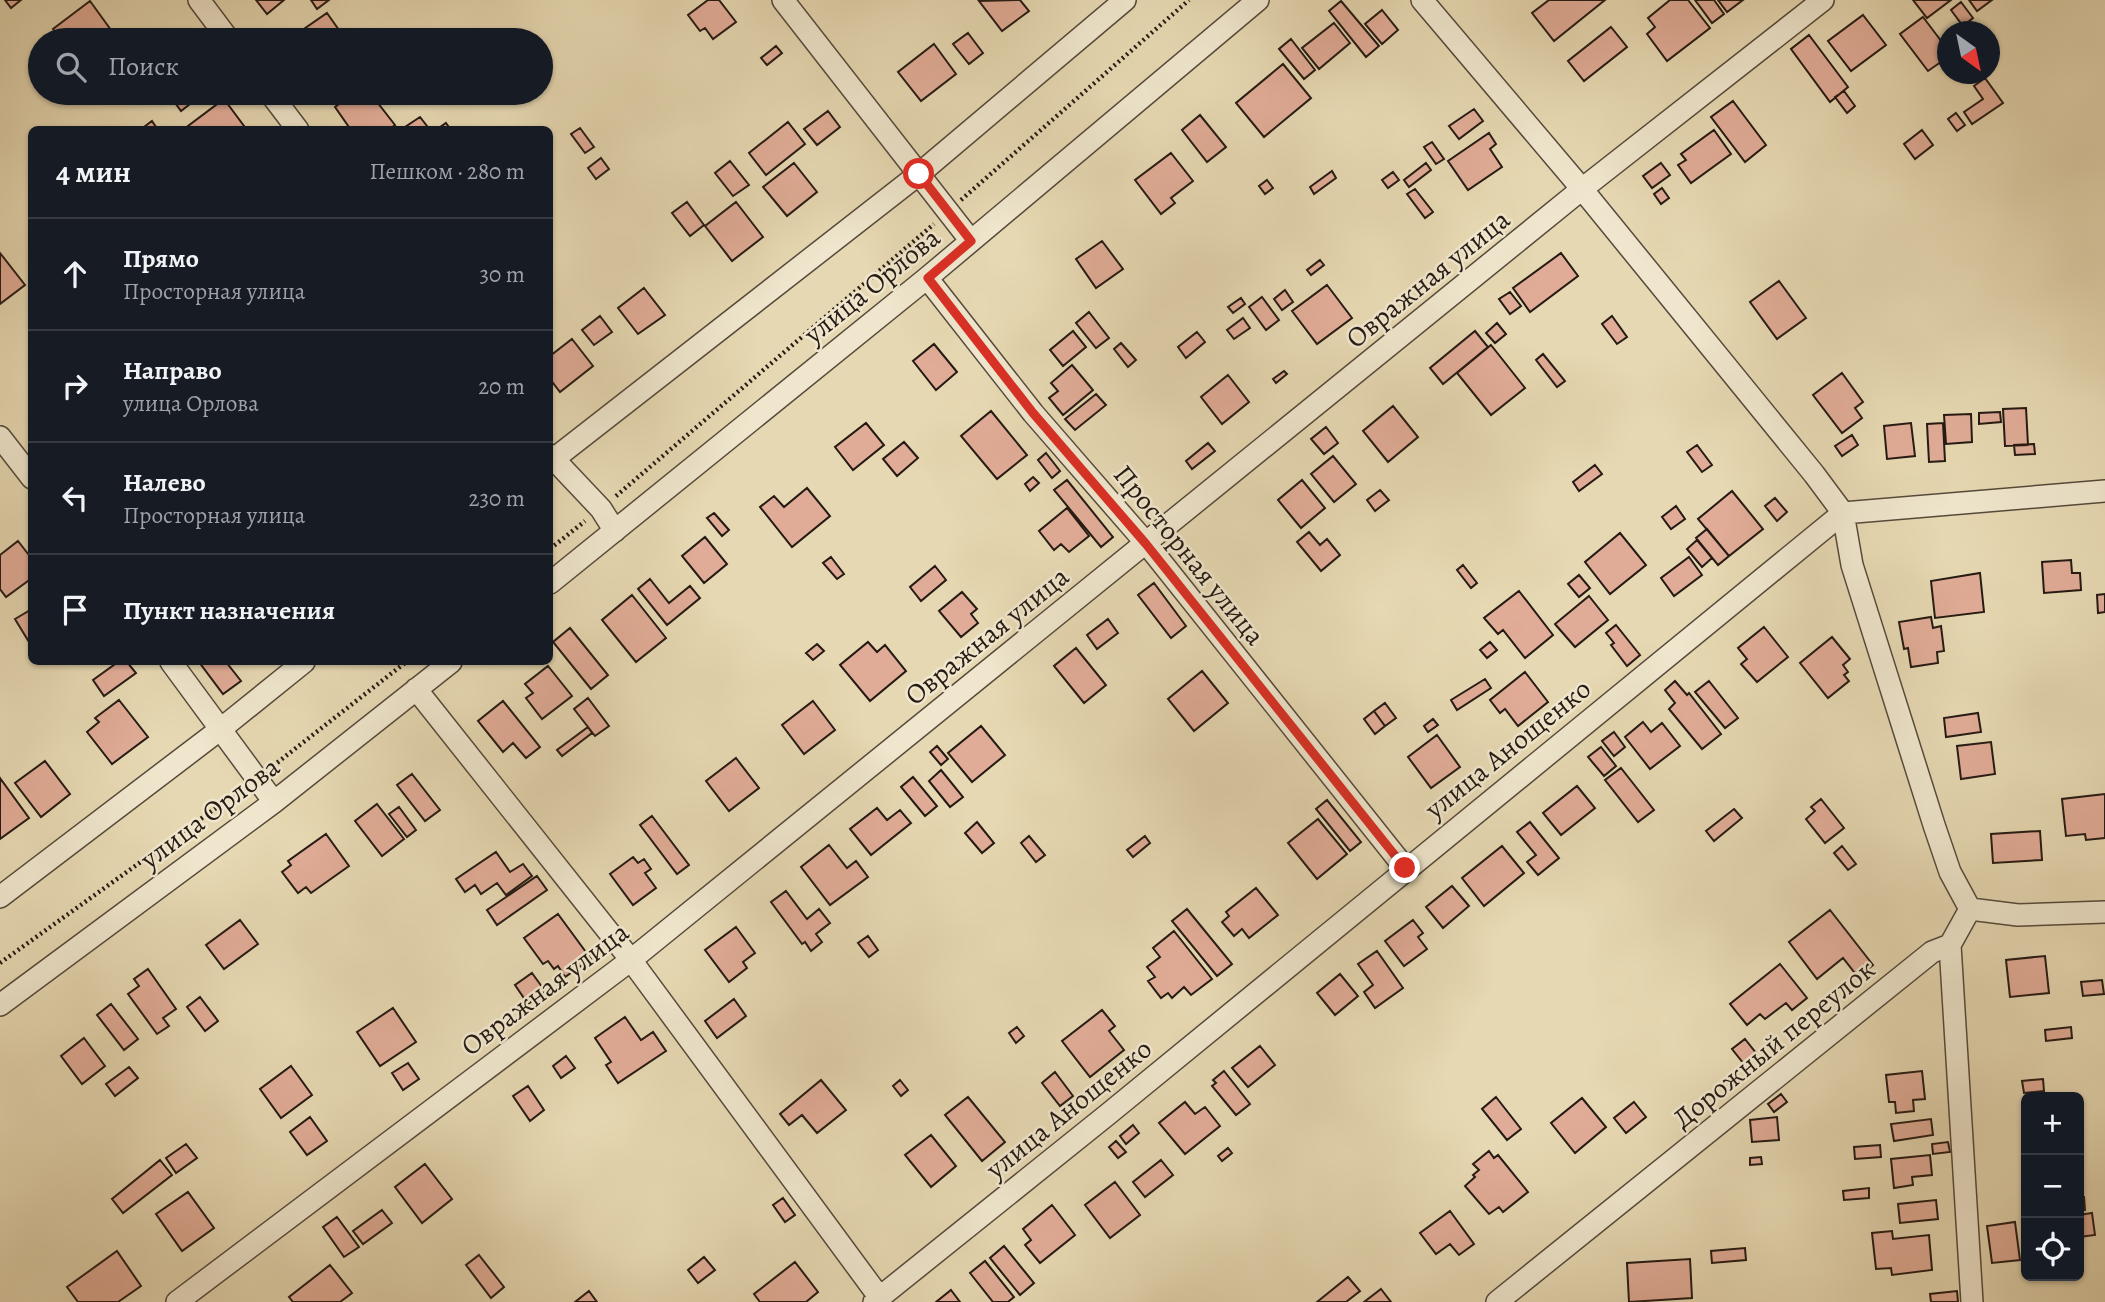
<!DOCTYPE html>
<html lang="ru">
<meta charset="utf-8">
<style>
:root{--surface:#171b24;--page:#242831;--text:#f1f3f6;--muted:#9ea1a6;--line:#363941}
body{margin:0;font-family:Alegreya,serif;background:var(--page);color:var(--text)}
.controls{position:absolute;right:21px;bottom:21px;display:grid;overflow:hidden;border-radius:10px;box-shadow:0 2px 5px #0004}
.controls button{width:63px;height:63px;display:grid;place-items:center;padding:0;border:0;border-bottom:2px solid var(--line);background:var(--surface);color:var(--text);font:35px sans-serif}
.compass{position:absolute;left:1937px;top:21px;width:63px;height:63px;border-radius:50%;background:var(--surface);box-shadow:0 2px 5px #0004;rotate:147deg}
.stop{position:absolute;width:21px;height:21px;margin:-16px;border:5px solid #d93025;border-radius:50%;background:#fff}
.stop.end{background:#d93025;border-color:#fff;box-shadow:0 2px 7px #0008}
.list{margin:0;padding:0;list-style:none}
h2{display:flex;justify-content:space-between;align-items:center;height:91px;margin:0;padding:0 28px;font-size:30px}
h2 small{font-size:23px;font-weight:400;color:var(--muted)}
.list li{display:grid;grid-template-columns:46px 1fr auto;gap:21px;align-items:center;box-sizing:border-box;height:112px;padding:0 28px;border-top:2px solid var(--line)}
.list b{display:block;font-size:26px;white-space:nowrap}
.list p{margin:0;font-size:23px;white-space:nowrap;color:var(--muted)}
.list em{font-size:23px;font-style:normal;color:var(--muted)}
.icon{flex:none;width:38px;height:38px;fill:none;stroke:currentColor;stroke-width:2;stroke-linecap:round;stroke-linejoin:round}
.map{position:relative;flex:none;width:2105px;height:1302px;overflow:hidden}
.search{position:absolute;background:var(--surface);box-shadow:0 2px 5px #0004;left:28px;top:28px;width:525px;height:77px;display:flex;align-items:center;gap:18px;box-sizing:border-box;padding:0 24px;border-radius:38px;color:var(--muted);font-size:26px}
.panel{position:absolute;background:var(--surface);box-shadow:0 2px 5px #0004;left:28px;top:126px;width:525px;height:539px;border-radius:10px}
.map>svg:first-child{display:block}
.building{fill:#e1ac97;stroke:#251a13;stroke-width:2}
.lines{fill:none;stroke-linecap:round;stroke-linejoin:round}
.street-casing{stroke:#554a3b;stroke-width:24}
.path{stroke:#251a13;stroke-width:4.5;stroke-dasharray:2 3.5;stroke-linecap:butt}
.street{stroke:#efe6cd;stroke-width:21}
.route{stroke:#d93025;stroke-width:9}
.labels{text-anchor:middle;dominant-baseline:central;stroke-width:5;stroke-linejoin:round;paint-order:stroke}
.street-label{font-size:28px;fill:#251a13;stroke:#efe6cd}
</style>
<div class="map">
<svg width="2105" height="1302" viewBox="0 0 2105 1302">
<rect width="100%" height="100%" fill="#e6d8b2"/>
<filter id="stains"><feTurbulence type="fractalNoise" baseFrequency=".00286" numOctaves="4"/><feColorMatrix values="0 0 0 0 .2 0 0 0 0 .09 0 0 0 0 .02 0 0 0 .5 -.17"/></filter>
<radialGradient id="worn" r=".72"><stop offset=".6" stop-color="#630" stop-opacity="0"/><stop offset="1" stop-color="#630" stop-opacity=".3"/></radialGradient>
<path class="building" d="M5,0H21L11,8Z
M256,0H284L267,14Z
M311,0H329L317,9Z
M708,0H719L736,22L713,39L705,28L700,31L688,15Z
M1020,0L1029,11L1002,31L979,1Z
M1549,0H1605L1554,41L1532,13Z
M1670,0H1688L1710,28L1667,61L1647,34L1655,27L1648,18Z
M1695,0H1714L1724,14L1712,23Z
M1718,0H1743L1727,12Z
M1913,0H1951L1927,18Z
M1969,0H1992L1977,11Z
M90,1L111,30L97,40H61L53,29Z
M1341,1L1379,46L1366,57L1329,11Z
M1961,2L1973,18L1963,26L1951,10Z
M1382,10L1398,30L1382,44L1365,24Z
M327,13L346,40H288Z
M1863,15L1886,45L1851,71L1828,41Z
M1923,17L1948,50V57L1928,71L1900,34Z
M1334,23L1350,43L1319,69L1302,48Z
M1611,27L1627,47L1584,81L1568,61Z
M968,33L983,53L969,64L953,44Z
M1809,35L1848,87L1830,102L1791,49Z
M1291,39L1315,70L1304,79L1279,49Z
M934,44L956,74L921,101L898,72Z
M776,46L782,53L767,65L761,58Z
M1283,64L1311,98L1264,137L1236,103Z
M1985,78L2003,103L1972,124L1964,112L1983,99L1974,86Z
M1844,91L1855,106L1847,113L1835,97Z
M168,93H204L181,111Z
M354,93H370L395,125L389,130H351L335,107Z
M224,99L247,130H191L188,126Z
M1733,101L1766,145L1745,162L1711,117Z
M1474,109L1483,121L1459,139L1449,126Z
M828,111L840,127L817,145L804,129Z
M1956,113L1965,125L1957,131L1948,119Z
M1200,115L1226,147L1207,162L1182,130Z
M420,117L427,126L422,130H407L405,127Z
M152,121L158,130H140Z
M788,122L805,144L766,175L749,153Z
M446,123L451,130H436Z
M580,128L594,147L585,153L571,134Z
M1714,130L1731,154L1691,183L1678,165L1686,160L1681,154Z
M1922,130L1933,145L1915,159L1904,144Z
M1489,133L1496,144L1490,149L1502,167L1468,190L1448,161Z
M1432,142L1444,159L1436,164L1424,147Z
M1171,153L1193,181L1171,198L1175,203L1161,214L1135,180Z
M601,158L609,169L596,179L588,168Z
M730,161L749,185L733,196L715,173Z
M794,163L817,192L787,216L763,187Z
M1426,163L1431,170L1409,187L1404,180Z
M1661,163L1670,175L1652,188L1643,176Z
M1332,171L1336,178L1314,194L1310,187Z
M1393,172L1399,180L1388,188L1382,180Z
M1267,180L1273,188L1265,194L1259,186Z
M1662,188L1669,198L1661,204L1654,194Z
M1415,189L1433,212L1425,218L1407,194Z
M687,202L704,225L690,236L672,213Z
M736,202L763,237L732,261L705,226Z
M1102,241L1123,269L1096,288L1076,259Z
M0,253L25,285L0,304Z
M1561,253L1578,276L1530,312L1513,288Z
M1320,260L1324,265L1311,275L1307,270Z
M1779,281L1806,318L1777,339L1750,302Z
M1327,285L1352,318L1317,344L1292,311Z
M644,288L665,315L638,334L618,308Z
M1285,290L1293,302L1282,310L1274,299Z
M1510,292L1521,306L1510,314L1499,299Z
M1262,297L1279,320L1266,330L1249,307Z
M1241,298L1245,304L1233,313L1228,307Z
M1089,312L1109,338L1096,348L1076,323Z
M600,316L612,332L594,345L582,330Z
M1612,316L1627,337L1617,344L1602,324Z
M1243,318L1250,328L1234,339L1227,330Z
M1497,323L1506,334L1495,343L1486,333Z
M1073,331L1086,347L1063,366L1050,350Z
M1475,331L1488,347L1443,384L1430,368Z
M1197,332L1205,342L1186,358L1178,347Z
M572,339L593,366L560,392L550,379V356Z
M1121,343L1136,360L1128,367L1114,349Z
M934,344L957,372L936,390L913,361Z
M1491,345L1525,388L1491,415L1457,373Z
M1543,354L1565,381L1557,387L1536,360Z
M1072,365L1093,390L1063,415L1049,398L1058,391L1051,383Z
M1284,371L1287,374L1276,383L1273,379Z
M1842,373L1863,402L1855,408L1862,418L1842,433L1813,395Z
M1228,375L1249,402L1222,424L1201,397Z
M1096,394L1106,405L1075,430L1065,419Z
M1393,406L1418,437L1388,462L1363,431Z
M2026,408L2028,445L2005,446L2003,409Z
M991,411L1027,455L997,479L961,436Z
M2000,412L2001,422L1979,424V413Z
M1971,414L1972,442L1946,444L1944,415Z
M866,423L884,445L853,470L835,447Z
M1911,423L1915,456L1887,459L1884,426Z
M1943,423L1945,461L1929,462L1927,424Z
M1326,427L1338,443L1324,454L1311,439Z
M1852,435L1858,445L1842,456L1835,446Z
M904,442L918,458L897,476L883,459Z
M1208,443L1215,451L1192,469L1186,461Z
M2034,444L2035,454L2015,455L2014,445Z
M1697,445L1712,465L1702,472L1687,452Z
M1046,453L1060,471L1052,478L1038,460Z
M1333,456L1356,484L1334,502L1311,474Z
M1595,465L1602,474L1579,491L1573,482Z
M1033,477L1039,483L1030,491L1025,484Z
M1067,480L1113,537L1101,547L1054,490Z
M1302,480L1325,508L1301,528L1278,500Z
M807,488L830,516L792,547L760,507L774,496L784,507Z
M1380,490L1389,500L1375,511L1367,500Z
M1732,491L1763,529L1729,556L1698,519Z
M1775,498L1787,512L1777,521L1765,506Z
M1676,506L1685,519L1671,529L1662,517Z
M1067,508L1089,536L1069,552L1061,544L1054,550L1039,531Z
M714,513L729,530L722,536L707,518Z
M1707,529L1729,556L1718,565L1696,538Z
M1309,532L1320,545L1327,539L1340,555L1321,571L1297,542Z
M1620,533L1646,565L1610,594L1585,562Z
M705,537L727,564L704,583L682,556Z
M1697,540L1712,558L1702,567L1687,549Z
M18,541L32,559V578L6,597L0,589V555Z
M831,557L844,574L837,579L823,563Z
M1689,557L1702,575L1674,596L1661,578Z
M2071,560L2072,573H2080L2081,590L2044,593L2042,562Z
M1463,565L1477,583L1471,588L1457,570Z
M935,566L946,580L921,601L910,587Z
M1980,573L1984,612L1935,618L1931,581Z
M1579,575L1590,588L1579,597L1568,584Z
M650,579L669,603L690,586L700,598L667,625L638,589Z
M1154,583L1186,626L1171,638L1138,595Z
M1519,591L1553,635L1525,658L1503,630L1498,634L1484,618Z
M962,592L977,609L971,614L978,623L961,637L939,611Z
M2105,594V612L2098,613L2097,595Z
M632,595L666,638L636,662L602,620Z
M1589,596L1608,620L1575,647L1555,624Z
M32,609V647L15,619Z
M1931,617L1933,628L1941,626L1944,651L1937,652L1938,663L1911,667L1908,648L1904,649L1899,622Z
M1108,619L1118,633L1097,649L1087,635Z
M1616,625L1640,655L1627,666L1611,645L1614,643L1606,633Z
M1764,627L1788,657L1757,682L1741,664L1747,659L1738,648Z
M570,628L608,675L591,689L553,642Z
M1832,637L1850,659L1843,665L1848,672L1844,675L1849,681L1828,698L1800,663Z
M868,642L877,652L885,645L906,671L870,701L840,665Z
M1490,642L1497,650L1487,658L1480,650Z
M817,644L824,651L813,660L806,653Z
M1076,648L1106,685L1084,703L1054,666Z
M118,662H127L136,673L104,696L93,680Z
M199,662H226L241,681L223,694Z
M548,666L572,696L542,719L526,698L533,693L525,684Z
M1202,671L1228,703L1194,731L1168,699Z
M1525,672L1548,702L1518,726L1505,709L1500,713L1490,700Z
M1485,679L1491,688L1457,710L1451,700Z
M1675,681L1687,695L1689,693L1721,734L1702,749L1669,709L1675,703L1665,690Z
M1709,681L1738,718L1725,728L1695,692Z
M588,698L609,726L595,736L574,709Z
M119,700L148,737L112,764L87,732L99,722L95,718Z
M503,701L540,747L526,758L513,743L503,752L478,721Z
M813,701L835,730L804,754L782,725Z
M1385,703L1396,718L1385,726L1374,711Z
M1374,711L1385,726L1375,734L1364,719Z
M1978,713L1981,732L1946,737L1944,718Z
M1433,719L1438,725L1428,732L1424,726Z
M1643,722L1651,732L1662,723L1680,746L1650,769L1625,737Z
M981,726L1005,755L972,782L948,753Z
M588,727L592,733L562,756L557,750Z
M1614,732L1625,747L1614,756L1602,741Z
M1437,735L1460,767L1431,788L1408,757Z
M1991,742L1995,774L1961,779L1957,746Z
M937,746L948,759L941,765L930,752Z
M1601,747L1616,766L1604,776L1588,757Z
M736,758L759,788L729,811L706,781Z
M45,761L70,794L41,817L15,783Z
M1621,768L1654,810L1638,822L1605,780Z
M941,770L963,797L950,807L929,781Z
M412,774L440,810L425,821L397,785Z
M913,777L937,806L925,816L901,787Z
M0,778L29,818L0,839Z
M1577,786L1595,808L1561,835L1543,813Z
M2105,794V838L2086,840L2085,834L2066,836L2062,799Z
M1821,799L1844,828L1825,843L1806,819L1815,811L1811,807Z
M1327,800L1361,842L1350,851L1316,809Z
M377,804L404,839L382,856L355,821Z
M399,807L416,830L407,837L389,814Z
M877,808L887,820L900,810L911,823L871,855L850,829Z
M1734,809L1742,818L1714,841L1706,831Z
M652,816L689,865L677,874L640,825Z
M1318,819L1347,854L1317,879L1288,843Z
M977,822L994,843L982,853L965,833Z
M1530,822L1559,858L1538,875L1527,862L1536,855L1517,832Z
M2040,831L2042,860L1993,863L1991,834Z
M326,834L349,866L311,893L306,887L298,893L282,872L291,865L288,861Z
M1029,836L1045,855L1036,862L1021,843Z
M1145,836L1150,843L1133,857L1127,850Z
M829,845L847,868L856,861L868,877L830,905L801,867Z
M1502,846L1524,873L1484,906L1462,878Z
M1842,846L1856,864L1848,870L1834,853Z
M496,852L510,872L523,864L532,876L506,895L497,883L481,894L475,885L465,892L456,879Z
M633,857L638,863L644,859L651,869L645,873L656,888L633,905L610,874Z
M537,876L547,890L497,925L487,910Z
M1452,886L1469,906L1443,928L1426,907Z
M1256,888L1278,915L1249,938L1242,929L1234,936L1222,922L1229,916L1226,912Z
M786,891L807,919L819,909L830,923L816,934L822,942L811,951L805,942L802,944L771,902Z
M1187,909L1232,964L1217,976L1172,921Z
M1830,910L1873,965L1858,977L1843,958L1817,979L1789,942Z
M558,914L591,959L565,977L558,966L554,969L548,961L543,964L524,938Z
M240,920L258,944L224,969L206,945Z
M1413,920L1423,933L1418,937L1427,949L1404,966L1385,941Z
M736,927L755,953L743,962L747,968L729,982L705,950Z
M1174,931L1212,979L1191,995L1184,987L1172,998L1168,993L1161,998L1148,981L1155,977L1147,967L1160,957L1153,948Z
M868,936L878,950L869,957L858,943Z
M1377,951L1403,988L1375,1008L1364,992L1373,985L1358,964Z
M2045,956L2049,993L2010,997L2006,960Z
M1780,964L1807,998L1792,1010L1786,1003L1765,1019L1760,1014L1747,1025L1730,1004Z
M148,969L176,1009L163,1018L169,1026L157,1034L128,994L139,986L134,979Z
M532,973L545,991L528,1004L515,985Z
M1340,974L1358,996L1335,1015L1317,993Z
M2102,980L2104,994L2083,996L2081,982Z
M200,997L218,1021L205,1031L187,1007Z
M734,999L746,1016L717,1038L705,1021Z
M111,1004L138,1039L124,1050L97,1015Z
M393,1008L416,1042L380,1066L357,1032Z
M1102,1010L1115,1026L1109,1031L1124,1050L1090,1077L1062,1041Z
M625,1017L641,1040L653,1032L666,1051L618,1083L606,1065L611,1062L595,1038Z
M1017,1027L1024,1036L1016,1043L1009,1033Z
M2071,1027L2072,1038L2046,1041L2045,1030Z
M84,1038L105,1066L82,1084L61,1056Z
M1745,1039L1756,1053L1744,1064L1732,1049Z
M1260,1046L1275,1065L1248,1087L1232,1068Z
M566,1056L575,1068L561,1078L553,1066Z
M408,1063L419,1079L403,1090L392,1073Z
M291,1066L312,1095L281,1118L260,1089Z
M129,1067L138,1078L115,1096L106,1084Z
M1224,1071L1250,1104L1236,1115L1212,1086L1216,1083L1213,1080Z
M1922,1071L1925,1099L1913,1100L1914,1111L1896,1113L1895,1102H1889L1886,1075Z
M1055,1072L1073,1096L1060,1106L1042,1083Z
M2043,1079L2044,1091L2024,1093L2022,1081Z
M821,1080L846,1110L817,1133L802,1115L789,1125L780,1114Z
M900,1080L908,1090L901,1096L893,1086Z
M528,1086L544,1110L530,1121L513,1096Z
M1781,1094L1787,1102L1774,1112L1768,1104Z
M968,1097L1005,1142L982,1161L945,1115Z
M1496,1097L1521,1129L1507,1140L1482,1109Z
M1582,1098L1606,1127L1575,1153L1551,1123Z
M1185,1102L1195,1114L1205,1107L1220,1126L1185,1154L1159,1123Z
M1634,1102L1646,1117L1626,1133L1614,1118Z
M310,1117L327,1141L307,1155L290,1132Z
M1777,1117L1779,1140L1752,1142L1750,1120Z
M1931,1119L1933,1135L1894,1141L1891,1124Z
M1133,1125L1139,1133L1126,1144L1120,1136Z
M931,1135L956,1166L931,1187L905,1155Z
M1116,1141L1126,1152L1118,1158L1109,1147Z
M1948,1142L1950,1152L1933,1154L1932,1144Z
M186,1144L197,1158L176,1173L166,1158Z
M1880,1145L1881,1157L1855,1159L1854,1147Z
M1228,1148L1232,1153L1222,1161L1218,1156Z
M1489,1151L1494,1158L1498,1155L1528,1192L1503,1212L1499,1207L1489,1214L1465,1186L1475,1177L1473,1175L1479,1170L1473,1164Z
M1930,1155L1932,1175L1912,1177L1913,1185L1894,1188L1891,1159Z
M1761,1157L1762,1164L1750,1165V1158Z
M160,1160L172,1175L123,1213L112,1199Z
M1161,1160L1173,1175L1145,1197L1133,1182Z
M425,1164L452,1199L422,1223L395,1187Z
M1115,1182L1140,1215L1110,1238L1085,1205Z
M1869,1188V1198L1844,1200L1843,1191Z
M188,1192L214,1228L182,1251L156,1214Z
M2079,1197H2084L2085,1210L2079,1211Z
M783,1198L795,1215L785,1222L773,1205Z
M1936,1200L1938,1219L1900,1223L1898,1204Z
M1052,1205L1075,1235L1040,1263L1025,1245L1031,1240L1023,1229Z
M382,1210L392,1223L363,1244L353,1231Z
M1450,1211L1474,1244L1459,1255L1450,1244L1436,1254L1420,1233Z
M2092,1213L2095,1235L2079,1237V1215Z
M337,1217L359,1247L344,1257L323,1227Z
M2015,1222L2020,1260L1992,1263L1987,1226Z
M1892,1231L1893,1239L1929,1235L1932,1270L1892,1275L1891,1268L1876,1269L1872,1233Z
M1004,1246L1034,1283L1020,1295L990,1258Z
M1745,1248L1746,1260L1712,1263L1711,1251Z
M117,1251L141,1286L118,1302H78L67,1287Z
M479,1255L504,1287L491,1298L466,1265Z
M704,1257L715,1270L698,1283L688,1270Z
M1690,1259L1692,1298L1629,1302L1627,1263Z
M985,1261L1014,1297L1008,1302H993L970,1273Z
M795,1262L818,1292L806,1302H760L754,1294Z
M330,1265L352,1293L340,1302H293L289,1297Z
M1348,1277L1360,1291L1346,1302H1317Z
M1381,1289L1391,1302H1364Z
M951,1290L960,1302H936Z
M589,1291L597,1302H575Z
M1957,1291L1958,1302H1931L1930,1294Z"/>
<g class="lines">
<defs>
<path id="street" d="M199,0L229,40
M783,0L971,241
M1422,0L1582,189L1814,474L1843,513L1852,565L1934,825L1950,872L1970,909
M270,93L298,130
M927,278L1033,413L1146,543L1405,868
M0,437L32,478
M550,455L601,509L615,531
M550,462L919,174L1125,0
M550,583L927,278L1258,0
M171,662L274,802
M416,689L631,960L880,1298
M0,897L222,728L304,662
M1950,945L1972,1302
M0,1005L274,802L451,662
M177,1302L631,960L1582,189L1823,0
M874,1302L1107,1115L1843,513L2105,491
M1497,1302L1932,952L1950,945L1970,909L2018,915L2105,912"/>
</defs>
<use href="#street" class="street-casing"/>
<path class="path" d="M961,200L1189,0
M616,496L934,224
M550,549L585,521
M273,766L406,662
M0,963L241,790"/>
<use href="#street" class="street"/>
</g>
<g class="lines">
<path class="route" d="M919,174L971,241L928,278L1033,413L1146,544L1405,868"/>
</g>
<g class="labels">
<g class="street-label">
<text transform="translate(1428 279) rotate(-39)">Овражная улица</text>
<text transform="translate(872 286) rotate(-39)">улица Орлова</text>
<text transform="translate(1189 555) rotate(51)">Просторная улица</text>
<text transform="translate(987 636) rotate(-39)">Овражная улица</text>
<text transform="translate(1508 749) rotate(-39)">улица Анощенко</text>
<text transform="translate(210 813) rotate(-37)">улица Орлова</text>
<text transform="translate(545 989) rotate(-37)">Овражная улица</text>
<text transform="translate(1774 1044) rotate(-39)">Дорожный переулок</text>
<text transform="translate(1069 1109) rotate(-39)">улица Анощенко</text>
</g>
</g>
<rect width="100%" height="100%" filter="url(#stains)"/>
<rect width="100%" height="100%" fill="url(#worn)"/>
</svg>
<div class="controls">
<button>+</button>
<button>−</button>
<button><svg class="icon" aria-label="locate" viewBox="0 0 24 24"><circle cx="12" cy="12" r="6"/><path d="M12 2v4M12 18v4M2 12h4M18 12h4"/></svg></button>
</div>
<svg class="compass" viewBox="-18 -18 36 36"><path d="M0-13l5 13h-10z" fill="#e53935"/><path d="M0 13l5-13h-10z" fill="#9ea1a6"/></svg>
<div class="stop" style="left:919px;top:174px"></div>
<div class="stop end" style="left:1405px;top:868px"></div>
<div class="search"><svg class="icon" aria-label="search" viewBox="0 0 24 24"><circle cx="10" cy="10" r="6"/><path d="M15 15l6 6"/></svg>Поиск</div>
<section class="panel">
<h2>4 мин<small>Пешком · 280 m</small></h2>
<ul class="list">
<li><svg class="icon" aria-label="ahead" viewBox="0 0 24 24"><path d="M12 20V5M6 11l6-6 6 6"/></svg><div><b>Прямо</b><p>Просторная улица</p></div><em>30 m</em></li>
<li><svg class="icon" aria-label="right" viewBox="0 0 24 24"><path d="M7 20v-9h11M14 6l5 5-5 5"/></svg><div><b>Направо</b><p>улица Орлова</p></div><em>20 m</em></li>
<li><svg class="icon" aria-label="left" viewBox="0 0 24 24"><path d="M17 20v-9H6M10 6l-5 5 5 5"/></svg><div><b>Налево</b><p>Просторная улица</p></div><em>230 m</em></li>
<li><svg class="icon" aria-label="arrive" viewBox="0 0 24 24"><path d="M6 21V4h12l-3 4 3 4H6"/></svg><div><b>Пункт назначения</b></div></li>
</ul>
</section>
</div>
